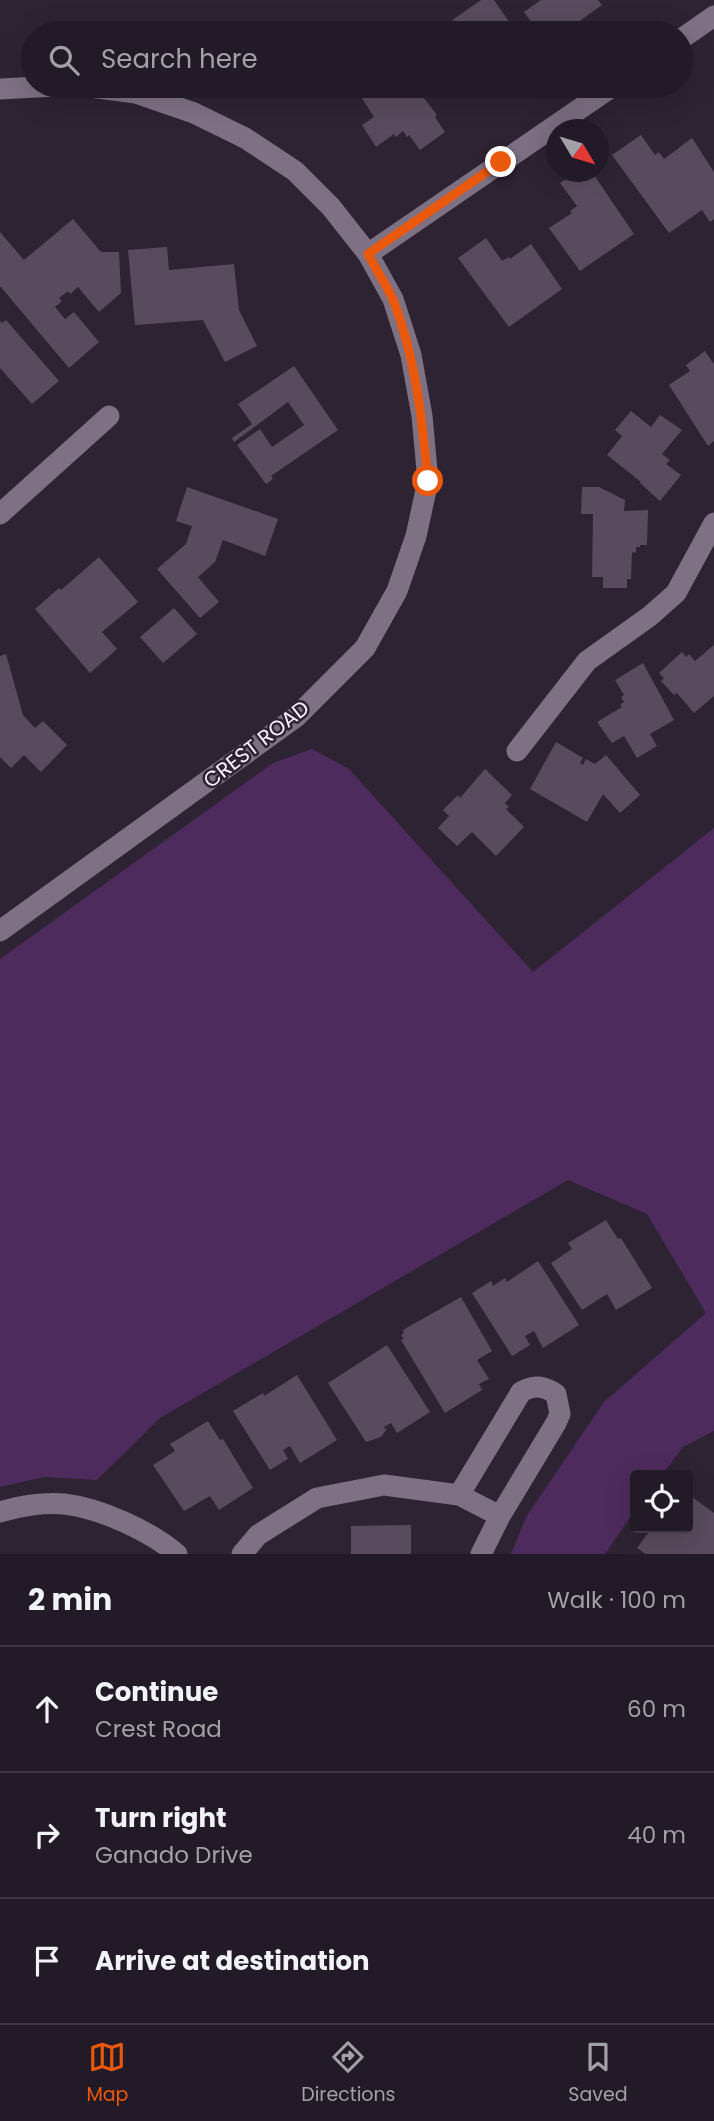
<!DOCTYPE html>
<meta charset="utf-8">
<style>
:root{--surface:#221a26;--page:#2e2732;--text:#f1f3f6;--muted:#a2a1a7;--line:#3f3843;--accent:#ea580c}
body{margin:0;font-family:Poppins,sans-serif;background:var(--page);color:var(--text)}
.controls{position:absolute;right:21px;bottom:21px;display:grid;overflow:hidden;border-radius:7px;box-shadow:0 7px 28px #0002}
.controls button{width:63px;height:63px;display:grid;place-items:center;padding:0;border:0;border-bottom:2px solid var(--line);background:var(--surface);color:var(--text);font:35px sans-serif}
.compass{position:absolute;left:546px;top:119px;width:63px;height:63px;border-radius:50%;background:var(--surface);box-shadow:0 7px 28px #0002;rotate:128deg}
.stop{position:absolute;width:21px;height:21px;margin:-16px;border:5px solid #ea580c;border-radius:50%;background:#fff}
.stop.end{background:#ea580c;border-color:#fff;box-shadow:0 2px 7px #0008}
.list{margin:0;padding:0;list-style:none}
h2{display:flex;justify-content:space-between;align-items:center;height:91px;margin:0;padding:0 28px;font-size:30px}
h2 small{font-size:23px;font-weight:400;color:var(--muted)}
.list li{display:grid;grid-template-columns:46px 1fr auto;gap:21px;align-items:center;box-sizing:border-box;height:126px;padding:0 28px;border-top:2px solid var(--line)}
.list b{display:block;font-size:26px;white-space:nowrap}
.list p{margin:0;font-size:23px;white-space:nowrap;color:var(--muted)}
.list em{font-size:23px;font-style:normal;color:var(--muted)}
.icon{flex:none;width:38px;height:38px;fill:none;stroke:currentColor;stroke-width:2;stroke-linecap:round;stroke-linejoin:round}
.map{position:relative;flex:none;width:714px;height:1554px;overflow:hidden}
.search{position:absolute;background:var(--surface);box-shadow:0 7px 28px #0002;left:21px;right:21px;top:21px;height:77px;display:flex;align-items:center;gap:18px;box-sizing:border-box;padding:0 24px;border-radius:38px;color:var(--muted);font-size:26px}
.sheet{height:469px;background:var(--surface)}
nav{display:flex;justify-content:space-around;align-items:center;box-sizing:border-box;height:98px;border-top:2px solid var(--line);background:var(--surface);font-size:19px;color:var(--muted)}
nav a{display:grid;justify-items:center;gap:4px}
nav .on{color:var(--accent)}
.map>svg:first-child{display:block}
.green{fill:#4e2b5d}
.building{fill:#584b5d}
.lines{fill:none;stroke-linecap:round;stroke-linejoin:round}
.minor{stroke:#7e7184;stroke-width:21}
.route{stroke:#ea580c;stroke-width:9}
.labels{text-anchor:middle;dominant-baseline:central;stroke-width:5;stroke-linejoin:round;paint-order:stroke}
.street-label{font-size:21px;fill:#f9f1fc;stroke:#2e2333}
</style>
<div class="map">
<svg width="714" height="1554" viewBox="0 0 714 1554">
<rect width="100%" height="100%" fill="#2e2333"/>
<path class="green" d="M312,749L349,769L533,972L714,828V1431L683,1447L662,1475H635V1510L605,1554H511L526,1517L604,1402L706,1313L647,1214L568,1180L160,1418L97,1480L44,1477L0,1487V959L273,763Z"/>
<path class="building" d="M481,0H494L517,33H434Z
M541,0H598L602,5L577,23L580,29L577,31L579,33H539L524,12Z
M373,86H421L417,89L437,115L435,117L445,132L420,150L409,135L407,137L403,131L396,137L394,134L376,147L362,125L374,117L360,95Z
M641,135L655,155L659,152L664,159L692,138L714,172V219L710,222L702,210L669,233L612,155Z
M577,172H592L634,234L580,271L549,228L572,213L570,211L577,206L560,183Z
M73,219L101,252H119L121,293L99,312L78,287L70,294L68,291L59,298L62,301L55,307L65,319L74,312L99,342L69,368L0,286V232L24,260Z
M486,238L502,261L509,257L510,259L531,244L562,289L509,327L458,258Z
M167,247L169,270L234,264L239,310L257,346L225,362L203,320L135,325L128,250Z
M6,320L59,381L32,404L0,368V321L2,323Z
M705,351L714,364V441L708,446L669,385L690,371L686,365Z
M294,366L338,430L271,476L273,479L266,484L237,445L260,429L272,447L304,425L288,402L234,442L232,438L252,424L238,404Z
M631,411L651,427L660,415L682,430L662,454L670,460L666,464L681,475L660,501L640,483L641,482L607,455L622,436L615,430Z
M187,487L278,519L265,556L223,540L215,562L198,577L219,602L200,618L157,569L186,544L192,526L176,521Z
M582,487H599L625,500L624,511L648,510L647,545H640V547H636V553L632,552L631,579H627V588H603V577H592L593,514H581Z
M99,557L138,602L102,632L117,649L90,673L35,609L59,588L61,590Z
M174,608L197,634L163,663L140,637Z
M714,645V696L694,713L677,693L674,695L661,681L664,678L659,673L682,652L686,657L689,654L695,661Z
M6,654L23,715L35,728L43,721L67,745L41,772L24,755L11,768L0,757V656Z
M643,663L674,720L650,734L657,746L637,758L624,736L612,743L597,722L622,707L620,705L624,702L621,697L624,695L615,680Z
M556,742L583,758L580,763L583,765L586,759L595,764L606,755L640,795L620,813L603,794L587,822L530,789Z
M485,769L512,795L505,803L509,807L506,809L524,827L496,856L472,832L457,846L438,828L449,816L443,810L458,795L460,798Z
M606,1220L618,1239L621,1238L652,1288L616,1310L607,1294L582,1310L551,1263L572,1249L568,1243Z
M538,1261L579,1325L543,1348L534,1331L525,1336L530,1345L512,1356L472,1293L491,1281L493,1286L505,1278L507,1282Z
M461,1297L492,1351L477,1360L489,1379L479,1384L482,1390L445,1413L401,1340L404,1339L401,1335L404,1333L403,1330Z
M387,1345L430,1412L397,1433L391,1423L384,1427L386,1430L381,1437L366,1442L328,1383Z
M297,1375L337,1440L300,1463L290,1446L283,1450L288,1459L270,1470L233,1411L263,1393L264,1396Z
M208,1421L220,1440L223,1439L253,1488L219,1510L210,1496L184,1511L153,1465L175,1451L170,1444Z
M688,1494L714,1513V1554H646L637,1548L652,1528H688Z
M411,1525V1554H351V1526Z"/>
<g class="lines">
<path class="minor" d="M681,39L714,16
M0,89L55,86
M368,254L613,86
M0,514L109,416
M517,751L587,661L650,616L676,593L714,523
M0,931L296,717L365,648L397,591L416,536L428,481L422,416L411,355L393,299L368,254L331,207L295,171L245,138L194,113L136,93L83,86
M459,1495L521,1392C534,1384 544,1386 556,1394L560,1414L556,1423L500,1516L481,1554
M0,1512C19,1506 44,1502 64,1504C100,1508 150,1531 177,1554
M242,1554L258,1535L317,1498L384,1485L459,1495L500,1516"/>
</g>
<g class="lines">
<path class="route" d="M428,481C422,419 416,360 394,302C387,285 376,270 368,254L501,162"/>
</g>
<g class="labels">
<g class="street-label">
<text transform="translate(256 744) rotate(-38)">CREST ROAD</text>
</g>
</g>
</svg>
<div class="controls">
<button><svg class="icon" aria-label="locate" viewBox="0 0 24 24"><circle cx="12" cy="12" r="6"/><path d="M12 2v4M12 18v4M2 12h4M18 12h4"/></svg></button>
</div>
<svg class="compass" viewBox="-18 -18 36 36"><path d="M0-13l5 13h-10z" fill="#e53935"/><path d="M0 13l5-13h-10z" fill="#a2a1a7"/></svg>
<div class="stop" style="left:428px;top:481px"></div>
<div class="stop end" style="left:501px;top:162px"></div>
<div class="search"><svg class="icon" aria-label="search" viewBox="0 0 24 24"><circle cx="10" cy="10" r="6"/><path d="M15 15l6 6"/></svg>Search here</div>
</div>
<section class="sheet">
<h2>2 min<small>Walk · 100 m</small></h2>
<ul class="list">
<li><svg class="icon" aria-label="ahead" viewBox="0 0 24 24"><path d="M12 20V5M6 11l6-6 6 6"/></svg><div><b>Continue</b><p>Crest Road</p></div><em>60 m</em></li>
<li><svg class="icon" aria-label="right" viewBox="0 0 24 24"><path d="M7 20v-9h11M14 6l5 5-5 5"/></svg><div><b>Turn right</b><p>Ganado Drive</p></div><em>40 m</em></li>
<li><svg class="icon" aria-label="arrive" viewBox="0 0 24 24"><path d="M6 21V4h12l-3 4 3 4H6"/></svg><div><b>Arrive at destination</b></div></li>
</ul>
</section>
<nav>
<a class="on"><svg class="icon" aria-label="map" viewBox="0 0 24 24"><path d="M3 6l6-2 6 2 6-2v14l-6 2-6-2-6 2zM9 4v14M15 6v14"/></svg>Map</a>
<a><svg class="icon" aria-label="directions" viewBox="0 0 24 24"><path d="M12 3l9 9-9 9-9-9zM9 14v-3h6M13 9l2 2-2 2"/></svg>Directions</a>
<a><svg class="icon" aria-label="saved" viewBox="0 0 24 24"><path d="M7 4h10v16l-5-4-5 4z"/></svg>Saved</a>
</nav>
